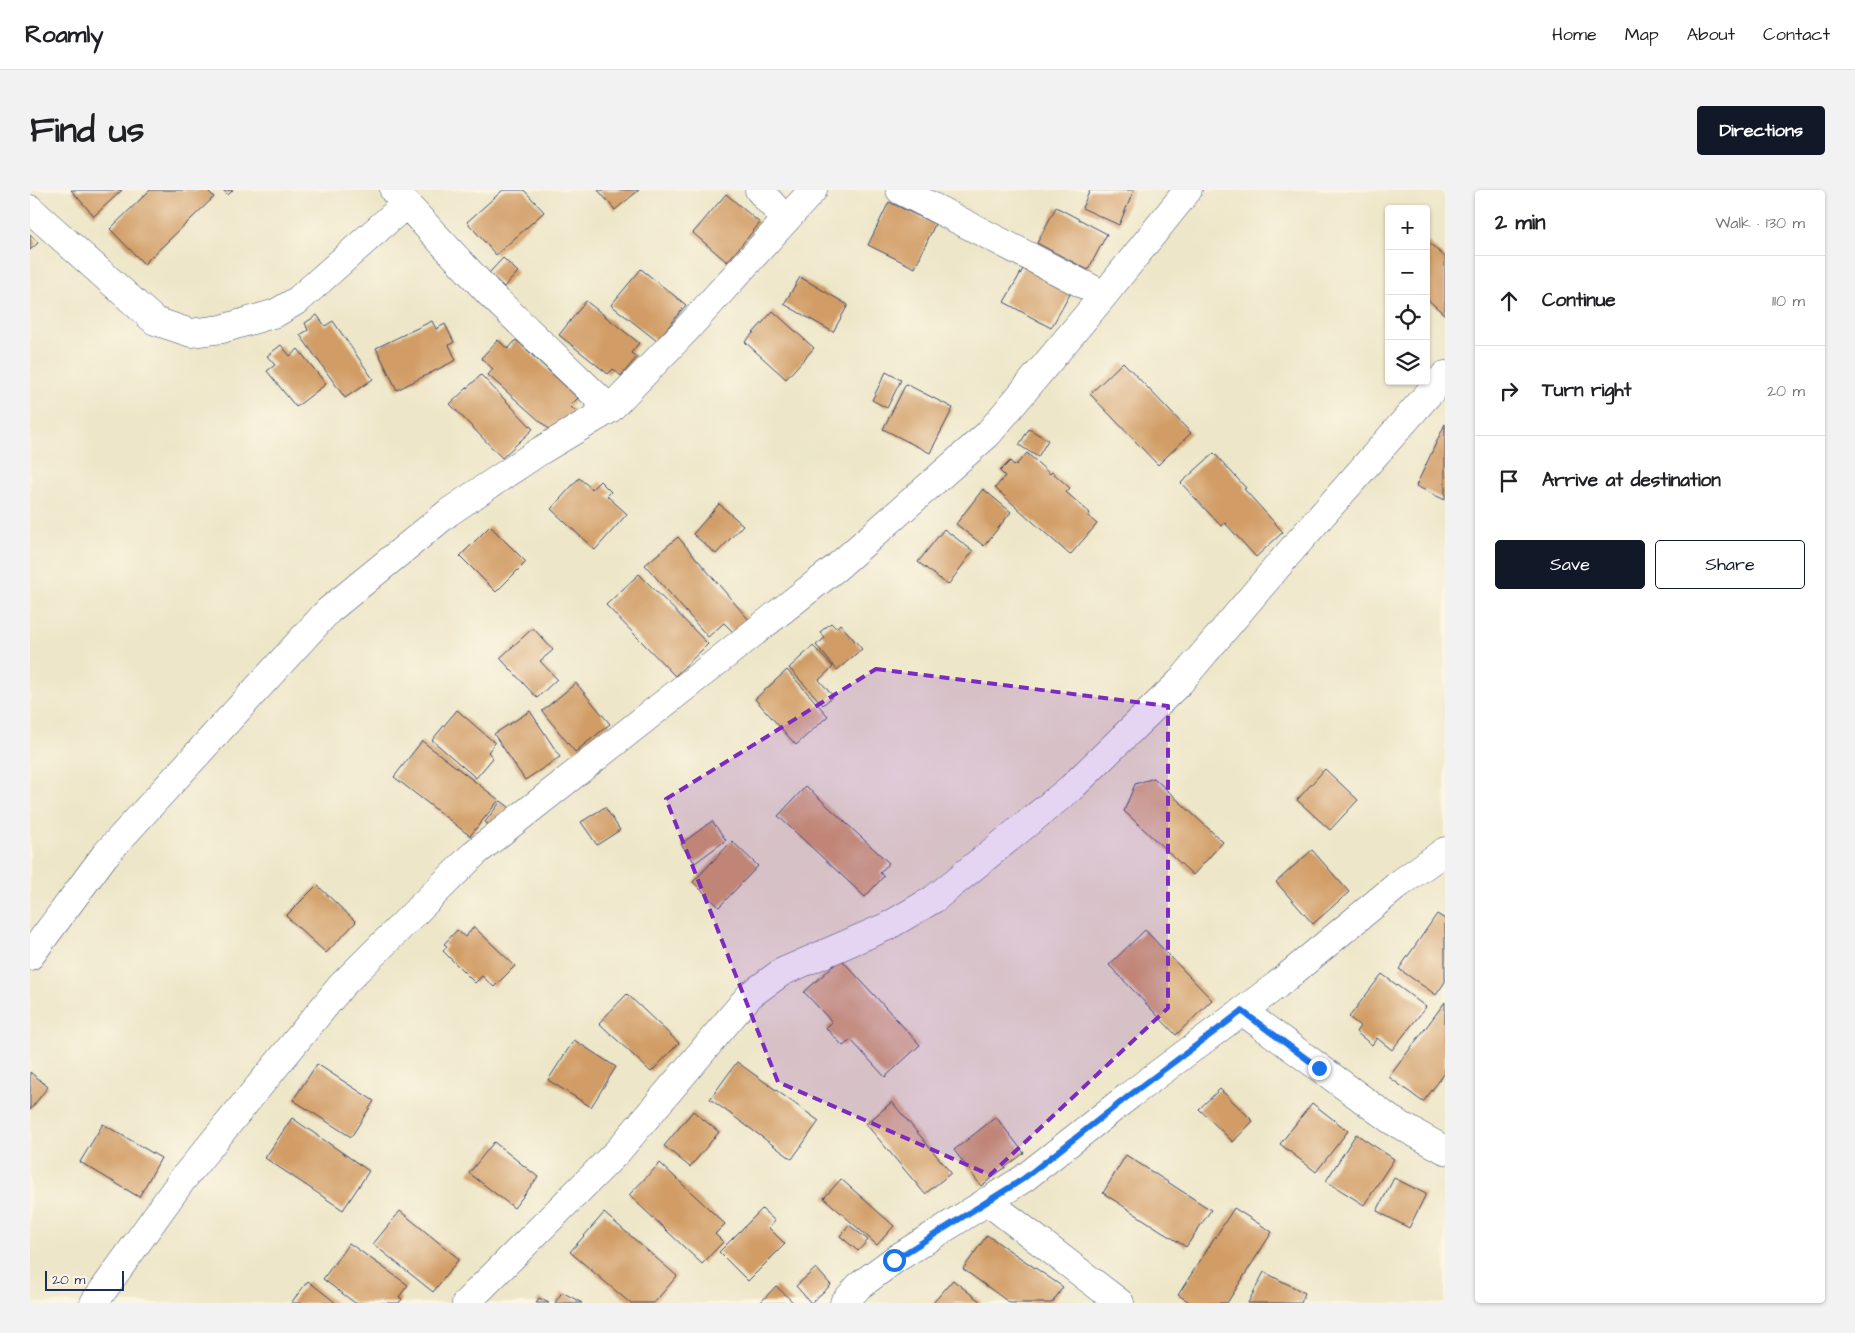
<!DOCTYPE html>
<meta charset="utf-8">
<style>
:root{--surface:#fff;--page:#f2f2f2;--text:#202124;--muted:#757577;--line:#e0e0e0;--accent:#111827}
body{margin:0;font-family:"Architects Daughter",sans-serif;background:var(--page);color:var(--text)}
.controls{position:absolute;right:15px;top:15px;display:grid;overflow:hidden;border-radius:5px;box-shadow:0 1px 4px #0004}
.controls button{width:45px;height:45px;display:grid;place-items:center;padding:0;border:0;border-bottom:1px solid var(--line);background:var(--surface);color:var(--text);font:25px sans-serif}
.scale{position:absolute;left:15px;bottom:12px;width:79px;box-sizing:border-box;padding-left:5px;border:2px solid #1b2f5e;border-top:0;font-size:14px;line-height:18px;white-space:nowrap;color:#1b2f5e;-webkit-text-stroke:4px #fcf5e5;paint-order:stroke}
.stop{position:absolute;width:15px;height:15px;margin:-11px;border:4px solid #1a73e8;border-radius:50%;background:#fff}
.stop.end{background:#1a73e8;border-color:#fff;box-shadow:0 1px 5px #0008}
.list{margin:0;padding:0;list-style:none}
h2{display:flex;justify-content:space-between;align-items:center;height:65px;margin:0;padding:0 20px;font-size:21px}
h2 small{font-size:16px;font-weight:400;color:var(--muted)}
.list li{display:grid;grid-template-columns:32px 1fr auto;gap:15px;align-items:center;box-sizing:border-box;height:90px;padding:0 20px;border-top:1px solid var(--line)}
.list b{display:block;font-size:19px;white-space:nowrap}
.list em{font-size:16px;font-style:normal;color:var(--muted)}
.actions{display:flex;gap:10px;padding:15px 20px}
.actions a{flex:1;padding:11px 0;border:1px solid var(--accent);border-radius:5px;text-align:center;font-size:18px;color:var(--accent)}
.actions .main{background:var(--accent);color:#fff}
.icon{flex:none;width:28px;height:28px;fill:none;stroke:currentColor;stroke-width:2;stroke-linecap:round;stroke-linejoin:round}
.map{position:relative;flex:none;width:1415px;height:1113px;overflow:hidden;border-radius:5px}
header{display:flex;align-items:center;gap:30px;box-sizing:border-box;height:70px;padding:0 25px;background:var(--surface);border-bottom:1px solid var(--line)}
header strong{font-size:24px}
nav{display:flex;gap:28px;margin-inline-start:auto;font-size:18px}
.intro{display:flex;align-items:center;justify-content:space-between;box-sizing:border-box;height:120px;padding:0 30px}
h1{margin:0;font-size:35px}
.button{padding:12px 22px;border-radius:5px;background:var(--accent);color:#fff;font-size:18px;font-weight:700}
main{display:flex;gap:30px;padding:0 30px}
aside{flex:1;background:var(--surface);border-radius:5px;box-shadow:0 1px 4px #0004}
.map>svg:first-child{display:block}
.building{fill:#d19c65}
.lines{fill:none;stroke-linecap:round;stroke-linejoin:round}
.street-casing{stroke:#3a4a6e;stroke-width:29}
.street{stroke:#fff;stroke-width:28}
.route{stroke:#1a73e8;stroke-width:6}
.marked{fill:#7b2cbf;fill-opacity:0.2;stroke:#7b2cbf;stroke-width:4;stroke-dasharray:10 6;stroke-linejoin:round}
</style>
<header>
<strong>Roamly</strong>
<nav><a>Home</a><a>Map</a><a>About</a><a>Contact</a></nav>
</header>
<div class="intro"><h1>Find us</h1><a class="button">Directions</a></div>
<main>
<div class="map">
<svg width="1415" height="1113" viewBox="0 0 1415 1113">
<rect width="100%" height="100%" fill="#fcf5e5"/>
<filter id="ink" filterUnits="userSpaceOnUse"><feTurbulence type="fractalNoise" baseFrequency=".02" numOctaves="2"/><feDisplacementMap in="SourceGraphic" scale="10" xChannelSelector="R" yChannelSelector="G"/><feConvolveMatrix kernelMatrix="1 2 1 2 8 2 1 2 1" color-interpolation-filters="sRGB"/></filter>
<filter id="wash" filterUnits="userSpaceOnUse"><feTurbulence type="fractalNoise" baseFrequency=".0096" numOctaves="4" result="noise"/><feDisplacementMap in="SourceGraphic" scale="20" xChannelSelector="R" yChannelSelector="G"/><feGaussianBlur stdDeviation="1.12" result="paint"/><feColorMatrix in="noise" values="0 0 0 0 0 0 0 0 0 0 0 0 0 0 0 0 0 1.4 0 .05"/><feComposite in="paint" operator="in"/></filter>
<g filter="url(#wash)">
<rect width="100%" height="100%" fill="#ede6c8"/>
<g id="blocks">
<path class="building" d="M41,0H92L64,26Z
M120,0H177L184,7L114,74L80,39Z
M193,0H203L198,5Z
M473,0H494L514,22L466,65L437,32Z
M568,0H609L585,20Z
M1060,0H1104L1089,35L1052,18Z
M696,4L730,33L697,72L663,43Z
M859,12L905,34L885,78L838,55Z
M1026,17L1077,44L1058,80L1007,53Z
M0,44L8,53L0,60Z
M1398,52L1415,67V125L1396,108V54Z
M473,68L488,82L474,97L459,83Z
M997,72L1043,99L1021,138L974,112Z
M611,79L656,115L627,151L581,115Z
M770,87L818,115L803,142L754,114Z
M556,111L609,153L601,163L607,167L591,186L583,179L578,184L529,145Z
M743,121L784,158L756,189L715,152Z
M287,125L295,136L303,131L343,189L315,208L270,145L278,140L275,133Z
M402,131L406,139L415,134L424,152L419,155L426,170L367,200L346,158Z
M468,150L478,159L486,150L548,208L540,216L548,224L521,241L458,185L463,179L451,168Z
M251,155L260,166L268,159L296,194L266,217L237,181L245,175L237,166Z
M1093,172L1161,243L1128,275L1060,204Z
M856,182L871,190L857,218L842,210Z
M451,185L503,239L472,268L420,214Z
M876,194L923,218L900,263L853,239Z
M1415,234V310L1386,296Z
M999,239L1018,250L1008,267L989,255Z
M997,263L1020,284L1022,282L1040,298L1036,302L1060,323L1058,326L1067,334L1040,365L965,298L975,286L970,281L980,271L985,276Z
M1184,263L1216,298L1214,299L1253,342L1226,367L1195,333L1191,336L1151,293Z
M549,288L562,299L570,291L581,302L577,306L597,324L565,360L521,319Z
M953,299L981,322L954,356L926,334Z
M689,314L713,335L686,364L663,344Z
M460,336L496,372L466,402L430,366Z
M914,339L943,361L918,395L888,372Z
M648,347L719,430L704,443L694,433L678,447L615,375Z
M609,384L678,454L645,486L576,415Z
M801,433L806,438L810,434L832,459L807,480L786,455L795,448L790,442Z
M503,438L523,460L510,471L527,489L507,508L470,468Z
M783,456L803,477L789,490L803,506L793,515L759,478Z
M757,480L798,526L766,555L725,509Z
M546,493L580,534L545,562L512,521Z
M427,520L465,553L458,562L463,568L446,588L402,550Z
M500,521L530,567L495,590L464,544Z
M392,551L469,610L440,646L364,587Z
M1295,579L1328,610L1300,640L1267,610Z
M1124,588L1193,652L1163,685L1094,621L1105,594Z
M776,596L859,673L850,683L854,686L835,707L748,626Z
M471,611L480,618L464,639L455,632Z
M575,617L590,640L567,655L551,632Z
M682,631L696,650L665,673L651,654Z
M702,651L728,676L689,717L663,692Z
M1282,660L1319,702L1283,734L1246,692Z
M287,695L326,732L296,763L256,726Z
M1407,724L1415,729V792L1406,805L1369,779Z
M444,737L485,776L464,797L452,786L445,793L413,761L417,756L414,754L427,740L435,747Z
M1115,740L1182,810L1146,845L1079,775Z
M811,769L890,855L855,887L821,850L813,856L796,838L802,832L774,802Z
M1352,784L1396,817L1362,860L1347,848L1342,855L1326,842L1330,836L1319,827Z
M597,804L649,853L621,882L569,833Z
M1415,812V883L1393,912L1359,887Z
M544,850L586,877L561,917L518,890Z
M707,872L789,931L762,969L680,909Z
M287,874L344,911L321,947L263,910Z
M0,882L18,897L0,920Z
M1190,899L1223,931L1203,952L1169,919Z
M862,912L921,983L895,1004L836,934Z
M1282,913L1318,941L1286,982L1250,954Z
M663,921L689,942L660,977L634,956Z
M966,927L994,963L951,996L924,960Z
M262,928L339,981L313,1020L235,968Z
M73,934L131,968L109,1007L50,972Z
M1326,944L1364,969L1334,1015L1296,991Z
M464,952L508,987L484,1018L439,983Z
M1096,965L1181,1020L1156,1057L1073,1003Z
M630,973L695,1034L685,1044L693,1052L672,1074L599,1005Z
M1364,988L1396,1004L1379,1038L1347,1021Z
M811,989L864,1036L847,1055L794,1008Z
M1204,1018L1242,1042L1197,1113H1161L1148,1105Z
M732,1019L745,1031L739,1038L755,1054L718,1091L689,1062Z
M370,1021L429,1069L403,1102L343,1054Z
M574,1023L647,1086L624,1113H600L540,1062Z
M819,1035L838,1050L828,1061L810,1046Z
M957,1045L1033,1097L1022,1113H980L933,1079Z
M319,1053L378,1095L369,1107L372,1109L369,1113H325L293,1089Z
M786,1078L801,1095L781,1113L766,1096Z
M1234,1082L1275,1103L1271,1113H1218Z
M923,1090L952,1113H903Z
M278,1091L306,1113H261Z
M746,1096L764,1113H730Z
M532,1102L552,1113H525Z
M509,1108L519,1113H506Z"/>
</g>
</g>
<g filter="url(#ink)">
<use href="#blocks" fill-opacity="0" stroke="#3a4a6e" stroke-width="1"/>
<g class="lines">
<defs>
<path id="street" d="M729,0L756,30
M870,0L1074,105
M364,1L460,104L580,219
M0,19L125,131L161,143L192,139L246,123L268,110L376,14
M0,766L75,665L298,421L419,322L510,261L580,219L654,142L783,0
M1212,821L1361,930L1415,960
M957,1011L1090,1113
M64,1113L152,990L312,795L446,662L807,377L958,244L1074,105L1158,0
M436,1113L588,961L720,805L752,782L858,736L904,709L1041,598L1150,492L1258,364L1415,185
M814,1113L829,1096L864,1070L993,989L1100,905L1247,795L1369,694L1415,661"/>
</defs>
<use href="#street" class="street-casing"/>
<use href="#street" class="street"/>
</g>
</g>
<g class="lines" filter="url(#ink)">
<path class="route" d="M864,1070L993,989L1100,905L1212,821L1289,878"/>
</g>
<path class="marked" d="M846,479L1138,516V818L960,985L748,892L636,609Z"/>
</svg>
<div class="controls">
<button>+</button>
<button>−</button>
<button><svg class="icon" aria-label="locate" viewBox="0 0 24 24"><circle cx="12" cy="12" r="6"/><path d="M12 2v4M12 18v4M2 12h4M18 12h4"/></svg></button>
<button><svg class="icon" aria-label="layers" viewBox="0 0 24 24"><path d="M12 4l9 5-9 5-9-5zM3 14l9 5 9-5"/></svg></button>
</div>
<div class="scale">20 m</div>
<div class="stop" style="left:864px;top:1070px"></div>
<div class="stop end" style="left:1289px;top:878px"></div>
</div>
<aside>
<h2>2 min<small>Walk · 130 m</small></h2>
<ul class="list">
<li><svg class="icon" aria-label="ahead" viewBox="0 0 24 24"><path d="M12 20V5M6 11l6-6 6 6"/></svg><div><b>Continue</b></div><em>110 m</em></li>
<li><svg class="icon" aria-label="right" viewBox="0 0 24 24"><path d="M7 20v-9h11M14 6l5 5-5 5"/></svg><div><b>Turn right</b></div><em>20 m</em></li>
<li><svg class="icon" aria-label="arrive" viewBox="0 0 24 24"><path d="M6 21V4h12l-3 4 3 4H6"/></svg><div><b>Arrive at destination</b></div></li>
</ul>
<div class="actions"><a class="main">Save</a><a>Share</a></div>
</aside>
</main>
